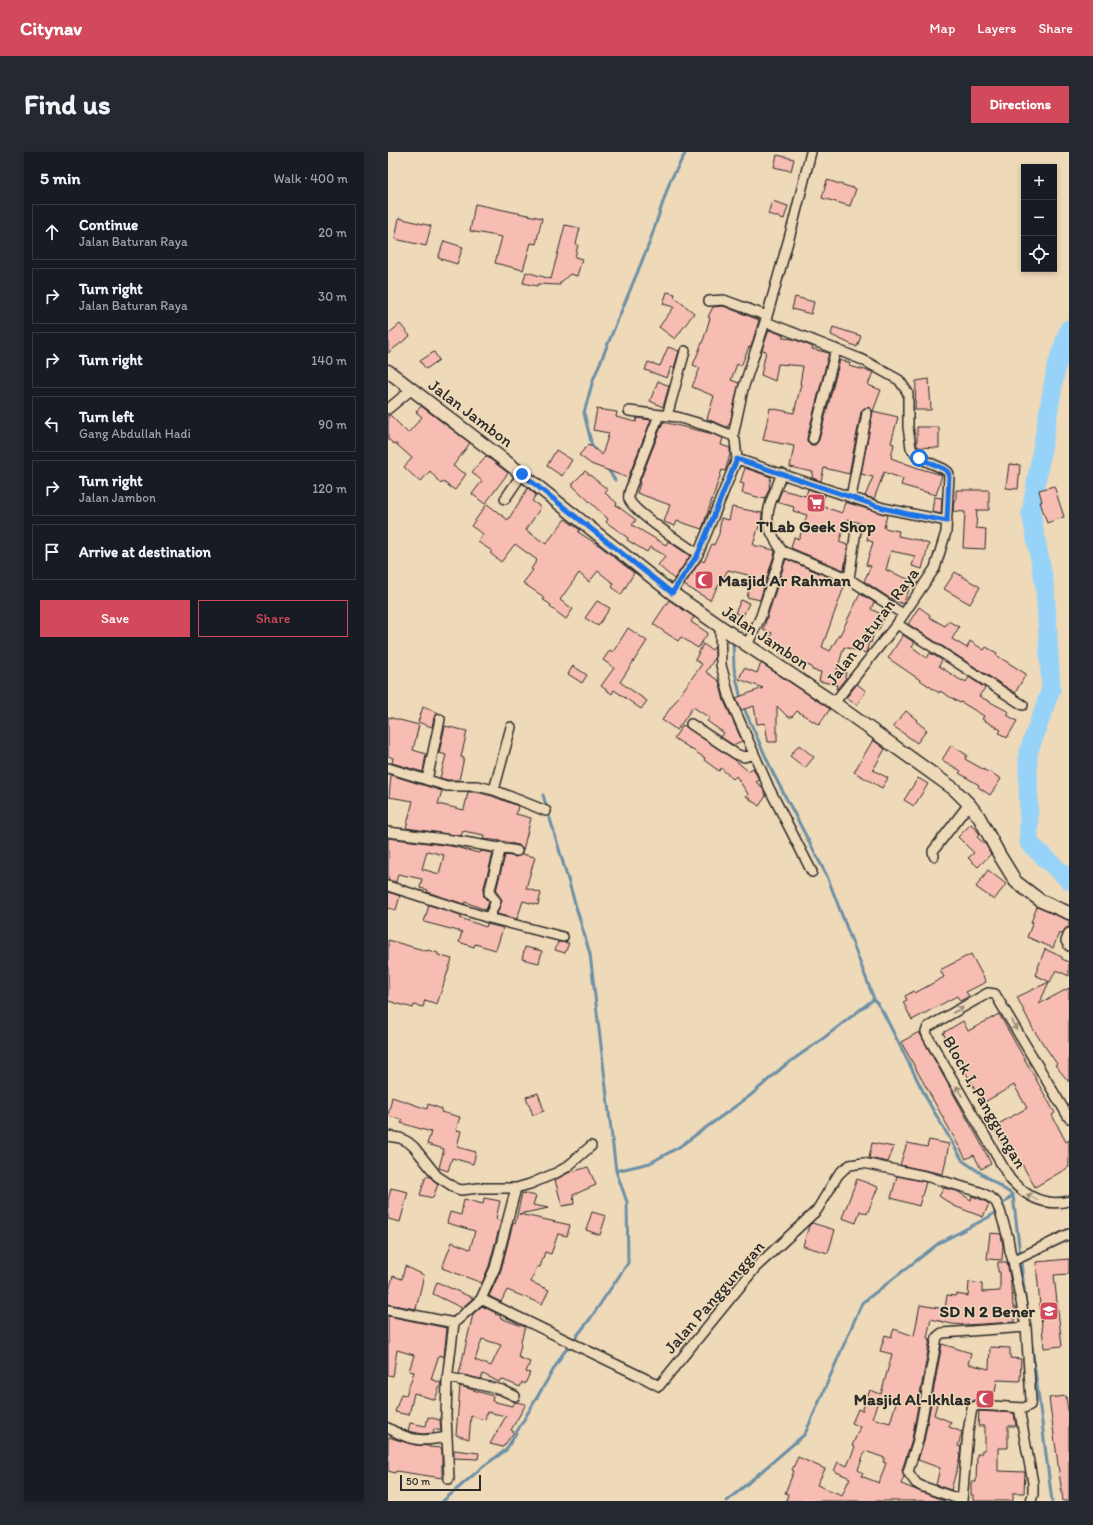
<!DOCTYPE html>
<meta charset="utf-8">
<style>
:root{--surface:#171b24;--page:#242831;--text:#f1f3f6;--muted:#9ea1a6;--line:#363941;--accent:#d1495b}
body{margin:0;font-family:Itim,sans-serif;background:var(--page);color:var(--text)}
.controls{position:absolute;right:12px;top:12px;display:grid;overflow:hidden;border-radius:0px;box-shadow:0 2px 6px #0003}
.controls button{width:36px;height:36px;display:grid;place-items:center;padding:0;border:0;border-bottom:1px solid var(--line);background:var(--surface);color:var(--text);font:20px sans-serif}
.scale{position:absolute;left:12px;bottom:10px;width:81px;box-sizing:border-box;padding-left:4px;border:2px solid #2b2b2b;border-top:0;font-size:11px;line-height:14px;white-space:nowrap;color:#2b2b2b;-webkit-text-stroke:3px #eed9b8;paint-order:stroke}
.stop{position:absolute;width:12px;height:12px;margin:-9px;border:3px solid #1a73e8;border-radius:50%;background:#fff}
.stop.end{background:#1a73e8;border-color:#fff;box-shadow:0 1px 4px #0008}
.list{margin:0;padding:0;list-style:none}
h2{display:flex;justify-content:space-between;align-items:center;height:52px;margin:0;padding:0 16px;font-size:17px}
h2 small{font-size:13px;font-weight:400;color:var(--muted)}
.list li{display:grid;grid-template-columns:26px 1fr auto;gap:12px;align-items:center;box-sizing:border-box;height:56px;margin:0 8px 8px;padding:0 8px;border:1px solid var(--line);border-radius:0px}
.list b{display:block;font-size:15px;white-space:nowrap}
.list p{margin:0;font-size:13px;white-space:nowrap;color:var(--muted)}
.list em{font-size:13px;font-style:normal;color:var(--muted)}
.actions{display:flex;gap:8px;padding:12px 16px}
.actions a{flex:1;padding:9px 0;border:1px solid var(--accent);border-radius:0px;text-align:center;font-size:14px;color:var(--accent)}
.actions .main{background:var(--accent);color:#fff}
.icon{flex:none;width:22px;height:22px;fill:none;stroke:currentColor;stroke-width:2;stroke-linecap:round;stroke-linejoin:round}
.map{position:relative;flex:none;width:681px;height:1349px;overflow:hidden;border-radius:0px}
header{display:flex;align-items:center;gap:24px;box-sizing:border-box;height:56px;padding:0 20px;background:var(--accent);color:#fff}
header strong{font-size:19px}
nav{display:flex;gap:22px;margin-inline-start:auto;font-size:14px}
.intro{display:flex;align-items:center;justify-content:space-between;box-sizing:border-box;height:96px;padding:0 24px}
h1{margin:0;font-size:28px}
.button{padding:10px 18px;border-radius:0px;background:var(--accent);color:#fff;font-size:14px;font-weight:700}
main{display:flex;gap:24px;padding:0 24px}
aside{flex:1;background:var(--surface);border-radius:0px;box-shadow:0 2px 6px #0003}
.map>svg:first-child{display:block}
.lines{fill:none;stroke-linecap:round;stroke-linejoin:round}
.stream{stroke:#6c90a6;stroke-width:3}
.river{stroke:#97d3f8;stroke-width:19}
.building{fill:#f7bcb2;stroke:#2b2b2b;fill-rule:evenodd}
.minor-casing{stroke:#2b2b2b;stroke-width:12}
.secondary-casing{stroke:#2b2b2b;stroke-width:15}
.minor{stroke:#eed9b8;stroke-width:9}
.secondary{stroke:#eed9b8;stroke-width:12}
.oneway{stroke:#8c8272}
.route{stroke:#1a73e8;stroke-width:5}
.labels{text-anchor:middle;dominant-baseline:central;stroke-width:3;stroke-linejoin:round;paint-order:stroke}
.street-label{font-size:17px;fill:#2b2b2b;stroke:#eed9b8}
.poi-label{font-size:17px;font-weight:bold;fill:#2b2b2b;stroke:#eed9b8;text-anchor:end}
</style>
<header>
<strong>Citynav</strong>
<nav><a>Map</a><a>Layers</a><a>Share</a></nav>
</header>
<div class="intro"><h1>Find us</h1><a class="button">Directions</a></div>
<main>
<aside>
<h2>5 min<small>Walk · 400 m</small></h2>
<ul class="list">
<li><svg class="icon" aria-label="ahead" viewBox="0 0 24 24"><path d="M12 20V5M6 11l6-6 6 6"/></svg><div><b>Continue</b><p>Jalan Baturan Raya</p></div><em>20 m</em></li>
<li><svg class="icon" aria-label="right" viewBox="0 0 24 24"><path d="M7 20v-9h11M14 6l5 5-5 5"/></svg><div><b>Turn right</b><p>Jalan Baturan Raya</p></div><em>30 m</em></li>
<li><svg class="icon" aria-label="right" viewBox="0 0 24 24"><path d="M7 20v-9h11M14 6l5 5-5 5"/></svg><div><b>Turn right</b></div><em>140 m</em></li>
<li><svg class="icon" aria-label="left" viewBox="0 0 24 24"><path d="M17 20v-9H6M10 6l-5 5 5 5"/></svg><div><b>Turn left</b><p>Gang Abdullah Hadi</p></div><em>90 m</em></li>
<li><svg class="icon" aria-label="right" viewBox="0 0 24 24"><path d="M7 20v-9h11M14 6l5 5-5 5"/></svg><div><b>Turn right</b><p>Jalan Jambon</p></div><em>120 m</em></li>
<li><svg class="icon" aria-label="arrive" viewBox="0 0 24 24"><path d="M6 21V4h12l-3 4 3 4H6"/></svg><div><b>Arrive at destination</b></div></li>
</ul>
<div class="actions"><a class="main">Save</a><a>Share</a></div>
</aside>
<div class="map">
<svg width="681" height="1349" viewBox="0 0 681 1349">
<rect width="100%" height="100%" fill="#eed9b8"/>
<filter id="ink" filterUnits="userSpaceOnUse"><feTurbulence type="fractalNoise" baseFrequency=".025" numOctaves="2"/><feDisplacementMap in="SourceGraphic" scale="8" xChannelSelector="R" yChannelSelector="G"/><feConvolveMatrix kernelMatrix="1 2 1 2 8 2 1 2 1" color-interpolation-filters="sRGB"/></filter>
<g filter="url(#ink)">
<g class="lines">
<path class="stream" d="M207,298L204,294L196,261L205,228L261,92L282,29L298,0
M219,316L227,328
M345,489L346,516L353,547
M355,554L385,621L439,724L486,847L495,860L541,951L575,1009L625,1043
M155,643L202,802L228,1019L262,1011L291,995L363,943L396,914L437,885L486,847
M625,1043L638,1153
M616,1051L625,1043
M644,1194L664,1349
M55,1349L97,1313L118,1298L174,1203L202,1167L240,1111L239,1050L228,1019
M339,1349L417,1282L474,1151L551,1091L601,1065L606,1061"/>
<path class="river" d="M681,177L668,216L643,361L657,435L663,537L640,601L641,691L681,728"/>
</g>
<path class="building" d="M389,3L406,7L403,19L386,15Z
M439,28L468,37L462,54L434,46Z
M384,49L400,54L396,67L380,62Z
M87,52L154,66L148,92L143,91L135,118L107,111L114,85L82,79Z
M11,66L43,74L38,94L7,87Z
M177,73L192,76L188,92L190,93L187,105L194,107L189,124L182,122L172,131V133L150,132L149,134L135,131L138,120L163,127Z
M56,89L75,95L69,112L50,106Z
M279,140L287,142L286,145L306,161L287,187L271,175L286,155L275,152Z
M407,145L426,150L423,162L404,157Z
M335,154L371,168L363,195H361L353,214L349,212L343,228L351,231L342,271L339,275L319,267L326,244L304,235L312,216L305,213L316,186L322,166L320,165L325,155Z
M12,172L22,184L0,201V182Z
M445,175L473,184L469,195L443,183Z
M381,178L395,183V186L405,187L425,195L424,197L441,201L419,286V289L423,293H427L431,288L452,208L462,211L461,214L485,220L480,233L493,238L485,259L480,255L475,257L473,260L461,322L436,316L433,329L424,326L425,320L402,315L406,294L375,288L382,256L406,261L413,232H412L415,214L390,212L387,229L373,223L378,199L374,198Z
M280,195L291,199L286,216L283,215L279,226L257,218L260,210L272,214Z
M46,200L51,208L38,217L32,209Z
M541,227L543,258H527L528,229Z
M270,229L281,234L275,255L262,249Z
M33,254L82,291L65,314L78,322L67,338L55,330L53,332L42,319L32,330L16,315L24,306L7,291L6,292L0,287V263H2L20,281L34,265L28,260Z
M209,257L229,260L228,265L248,270L249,266L263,268L240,326L203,312L191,303L201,292L214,303L221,281L205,278Z
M485,259L510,265L503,291L506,292L503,306L530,316L554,323L548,343L513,333L515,327L496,320L486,347L477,344L485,325L473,322Z
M275,270L321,281L335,286L333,293L342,296V302L340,310L337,319L334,318L314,377L289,369L287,374L276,370L282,353L249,341L252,331H251Z
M529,275H551V296L530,295L529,294Z
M168,298L184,308L174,324L159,314Z
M98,304L120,321L97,352L84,342L94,329L84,320Z
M621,312L632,313L630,337L618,336Z
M357,316L383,325L381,334H382L377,347L354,341L356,332L352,331Z
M197,319L220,338L217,341L229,351L228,353L248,368L244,373L278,393L280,389L302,404L286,427L270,413L278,404L262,395L259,400L239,388L240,386L218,370L220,367L185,334V331Z
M666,334L676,365L659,371L652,350H654L651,338Z
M140,336L148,343L144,349L153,355L138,378L158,392L177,367L192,378L190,380L212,394L246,421L233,443L224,435L226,432L210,419L201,430L191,421L172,448L185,457L178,467L162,455L163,453L154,447L156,445L135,431L145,418L143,417L149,408L127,392L113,410L102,401L104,399L90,390L95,382L83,374L99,352L120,368Z
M420,337L437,343L433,354L454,361L457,350L499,363L496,376L511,379L510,384L529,388L541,392L534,417L524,414L527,404L503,399L498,418L525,429L515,452L500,445L476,429L483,414L478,413L485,390L479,388L482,374L459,367L451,390L460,393L456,418L403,396L406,385L411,387L419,363L405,359L406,355L389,350L394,338L418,344Z
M568,338H601V358H589L588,376L598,377L597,397L575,396L577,360L565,359L566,348H568Z
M546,345L554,346L553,362L544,360Z
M344,355L374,361L373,374H371L365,393L386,398L387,400L372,448L359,445L364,424L340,418L322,448L296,433L313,408L316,410L324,392L326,393L331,382L333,366L341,368Z
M398,407L457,432L434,495L442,499L451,483H452L472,442L486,450L483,457L497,464L490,479L487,477L483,491L481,490L478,501L456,495L449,518L458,520L457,525L458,526L449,537H448L449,533L431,529L433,520L424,518V515L393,502L396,495L381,491L384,481L375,478Z
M567,420L592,435L582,452L556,437Z
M281,448L306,465L303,470L320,481L310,496L293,485L290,489L265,472Z
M353,448L361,451L355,464L347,461Z
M209,449L222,456L210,474L197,466Z
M531,455L542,463L541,465L557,474L560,469L571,475L564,487L579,496L582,489L596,498L598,495L609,501L608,503L638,522L627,541L520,472Z
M240,476L259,489L232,530L259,549L253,557L226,538L224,542L213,534L226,516L215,508L222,498L225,500Z
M515,483L527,491L524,495L539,506L542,501L554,508L551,514L574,529L575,528L578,530L581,525L597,536L591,544L621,560L619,563L629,569L619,586L611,581L613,578L594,567L596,564L573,550L572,551L552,539L551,541L500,506Z
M315,492L324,498L327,494V506L318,520L331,529L336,549L354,589L345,593L333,585L336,581L319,569L322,566L305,555L289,578L274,568L314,512L307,508Z
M373,511L442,557L431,573L409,559L404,565H400L389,554V590H380L377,571L369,572L366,554L353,558L348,546L375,536L351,527L356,516L369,521Z
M185,514L199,523L194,531L180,522Z
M469,532L478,539L469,553L458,546Z
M35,555L51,561L46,565L44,575L30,570Z
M518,559L529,568L528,569L539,578L529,591L505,574Z
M0,565L31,573L25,598L38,602L35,620L4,611L5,606L0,604Z
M295,573L347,608L360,619L365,616L371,628L368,630L374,635L378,644L371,654L358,644L360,642L348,624L345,627L333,616L331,619L316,608L317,606L286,586Z
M57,574L79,579L73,605L76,606L71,628H60L52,626L58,603L51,601Z
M485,588L497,597L485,618L500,626L494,636L466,620Z
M411,593L426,605L417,616L402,604Z
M563,593L579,603L577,607L600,620L601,619L613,627L602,643L590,635L591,633L571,621L573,619L554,608Z
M3,623L54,639L50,652L76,658L80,640H88L104,644L130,654L128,662L143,666L135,698L130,693L114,689L95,687L96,683L75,679L73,684L18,676L25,649L1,645Z
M530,626L540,632L526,654L516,648Z
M583,672L592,682L589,685L598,693L603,702L590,715L580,706L586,701L570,685Z
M0,686L63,694L91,701L92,699L105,701L95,739L96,745L101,750L98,758L77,750L76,752L39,740L40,738L32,736L34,727L10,722L8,730L0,728ZM39,699L56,703L51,722L34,717Z
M134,702L147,705L138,736L153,741L150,753L135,749L129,767L109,762L114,748L108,739L117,703L128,705Z
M600,718L618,732L606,748L588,735Z
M0,740L12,744L8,758L0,756Z
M41,753L73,763L72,766L98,775L99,772L115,776L108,798L87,792L86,795L71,790L74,780L36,770Z
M649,755L681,768V775L677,777L674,782L671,781L665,796L639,785L645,770H643Z
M0,788L39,799L40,798L50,801V803L64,807L49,852L37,848L35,855L26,853L25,856L0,849Z
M170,790L181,791L177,801L167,798Z
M137,795L154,799L151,811L134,807Z
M657,797L674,805V807L681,810V824L668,818L662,830L647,823Z
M583,802L598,830L578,840L581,844L572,849L569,844L524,868L515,850L519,848L517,844L526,839L527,841L556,825L552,818Z
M661,830L651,852L681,836V930L667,913L669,912L645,877L629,845Z
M611,862L667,961L664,963L678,990L681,988V1015L647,1035L632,1009L627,1012L617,992L615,993L605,975L639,956L626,933L595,951L555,881L575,869L580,879Z
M531,880L596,997L603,1012L593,1017L586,1003L578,1007L513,890Z
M150,941L156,959L145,963L138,945Z
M4,945L39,957L40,952L54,957L53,960L72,965L68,978L73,979L69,995L88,1000L85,1012L64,1006L60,1019L51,1016L56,997L39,992L43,980L13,971L15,968L0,964Z
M541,988L561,992L555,1022L512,1013L519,991L539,995Z
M484,991L506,995L500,1010L481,1006Z
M200,1015L208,1033L185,1043L186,1052L174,1054L167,1028L180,1021Z
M38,1024L42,1025L50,1032L45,1046L32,1043Z
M509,1024L538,1030L531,1054L503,1046Z
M469,1027L490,1035L479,1062L472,1059L468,1071L454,1066Z
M3,1036L20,1040L12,1070L0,1067V1049Z
M556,1036L569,1039L583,1048L584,1044L597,1049L601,1052L595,1065L566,1054L551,1044Z
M134,1041L148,1044L145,1053L161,1056L131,1062L182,1073L179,1084L170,1082L163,1102L157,1100L152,1115H149L143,1130L161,1138L154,1152L119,1138L113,1150L101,1144L113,1118L125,1071L127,1072Z
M96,1046L112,1049L108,1067L113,1069L101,1114L94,1131L54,1116L64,1090L82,1097L87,1079L59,1071L62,1060L73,1063L76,1047L95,1052Z
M204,1060L218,1064L212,1083L198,1078Z
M424,1071L447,1078L440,1101L415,1094L421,1074Z
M602,1081L613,1082L615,1094L614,1108L599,1107Z
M681,1107V1122L666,1123L674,1194L656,1196L648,1110Z
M610,1110H619L623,1131V1139H624L625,1155H627V1170L577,1173L564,1172L543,1167L539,1186L542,1187L524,1287L514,1318L516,1324L513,1332L557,1349H398L400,1342L397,1341L406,1319L404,1318L410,1305L437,1317L429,1333L454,1343L462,1326L446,1319L450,1310L459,1314L467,1295L464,1294L472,1275L464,1271L470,1257L474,1259L482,1238L493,1242L504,1202L492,1199L497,1183L503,1185L506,1177L526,1184L532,1153L557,1157L559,1143L567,1144L568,1142L580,1144L581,1130L594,1132V1140L612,1139V1120H610ZM492,1245V1248L508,1251L502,1271L484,1266ZM477,1299L497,1306L495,1310L498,1311L491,1331L473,1324L475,1321L470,1318Z
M17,1114L36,1123L28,1157L0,1152V1143L5,1124L14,1127Z
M49,1130L60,1135L85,1146L74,1156L45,1142Z
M94,1154L108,1161L107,1162L113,1164L112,1166L137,1175L132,1192L133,1193L130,1205L142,1210L138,1220L142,1221L137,1232L134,1230L132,1235L113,1227L111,1230L95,1222L93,1227L71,1222L85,1162ZM94,1187L113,1193L103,1214L87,1208Z
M0,1164L59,1176L56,1205L51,1203L43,1227L53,1231L47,1248L26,1241L21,1263L7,1260L13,1242L18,1243L26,1220L21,1219L26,1203L9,1198L5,1224L0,1223Z
M554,1192L583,1201L580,1212L601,1217L602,1195L622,1196V1206L633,1207L632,1229L609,1228L607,1240L602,1239L603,1248L589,1247L579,1252L551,1244L546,1263L563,1270L561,1275L574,1280L570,1294L573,1295L571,1309L563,1338L548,1333L552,1316L530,1308L536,1289Z
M72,1234L105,1244L104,1249L124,1254L127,1250L138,1252L123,1278L126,1280L115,1295L102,1292L118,1264L99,1260L97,1268L83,1264L81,1287L68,1283Z
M678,1244L681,1266V1349H675L661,1246Z
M591,1259L626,1261L628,1274H620V1296H610V1319L637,1320L636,1341H625V1349H585V1343H583V1330H588L589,1302H593L594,1298H597V1274H590Z
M40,1265L52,1268L53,1279L46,1277L45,1281L35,1282L20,1279L22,1271L38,1274Z
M0,1285L27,1293L41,1294V1295L54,1296V1326L8,1319L7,1321L0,1319Z
M66,1298L91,1301L90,1307L66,1306Z"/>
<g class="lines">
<defs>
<path id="minor" d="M321,149L336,148L379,164
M378,170L475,208L511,228L520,241V275L523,296L531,306L556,317L560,320L561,323L558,380L547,416L509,472L446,551
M0,257L24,237
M241,259L289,265L323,275L345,284
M271,263L242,338C241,341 240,344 241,347C245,360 297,393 310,402
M279,264L297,199
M425,287L448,197
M349,307L495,356L559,369
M463,345L479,261
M117,347L134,322
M394,399L461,427L515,462
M461,427L468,378
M284,441L310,402L349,307L347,288L345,284L355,237L379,164L405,72L423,0
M509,472L635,553
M332,475L333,513L342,547L381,636L424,720
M359,493L373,464L394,399C389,391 381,380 380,370C378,355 389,336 394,321
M303,572L348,602L356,605L366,602
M0,616L59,634H89L106,638L158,659
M39,628L52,567
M106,638L123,575
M0,680L64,688L129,699
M546,704L545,699L581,652
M0,734L101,766L108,749L101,741L113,695
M101,766L175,785
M681,781L678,789L681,794
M681,966L607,842L600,841L540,875L538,880L540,885L622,1027C638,1045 657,1055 681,1049
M0,984L12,986L20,990L26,995L49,1024L69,1037L74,1038L90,1036H128L142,1032L168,1021L179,1015L203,994
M625,1109L681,1082
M93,1147L107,1116L128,1036
M0,1158L66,1171L93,1147L258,1227L271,1234L368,1115L429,1058L450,1023L456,1017L462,1013L475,1011L541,1025L592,1040L600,1044L608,1050L612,1059L620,1086L622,1099L625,1109L638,1175L643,1248L642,1253L636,1256L591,1253L588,1254L584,1256L580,1280L574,1349
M59,1225L114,1238L127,1244
M631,1256L645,1331V1342L643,1349
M0,1276C22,1289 34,1290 59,1285
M61,1327L58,1264L59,1228L66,1171
M574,1348L533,1334L528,1331L520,1320L530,1288L549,1185L554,1181L638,1175"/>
<path id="secondary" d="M0,219L134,322L284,441L359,493L446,551L566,637L581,652L591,665L612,704L628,730L653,749L681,761"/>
</defs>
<use href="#minor" class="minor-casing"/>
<use href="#secondary" class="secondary-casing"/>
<use href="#minor" class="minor"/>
<use href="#secondary" class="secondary"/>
</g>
<defs><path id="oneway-shaft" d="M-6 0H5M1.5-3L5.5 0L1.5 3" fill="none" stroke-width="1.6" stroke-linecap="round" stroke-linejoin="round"/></defs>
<g class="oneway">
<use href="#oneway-shaft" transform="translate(570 858) rotate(-30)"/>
<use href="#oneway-shaft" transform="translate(626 873) rotate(59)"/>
<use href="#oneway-shaft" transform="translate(571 939) rotate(-120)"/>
<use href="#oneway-shaft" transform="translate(644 1045) rotate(-153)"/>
</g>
</g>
<g class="lines" filter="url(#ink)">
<path class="route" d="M134,322L284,441L310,402L349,307L495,356L520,362L559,369L561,323L560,320L556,317L531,306"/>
</g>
<defs>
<symbol id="supermarket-square" viewBox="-11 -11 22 22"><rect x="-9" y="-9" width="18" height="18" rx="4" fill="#d1495b" stroke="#eed9b8"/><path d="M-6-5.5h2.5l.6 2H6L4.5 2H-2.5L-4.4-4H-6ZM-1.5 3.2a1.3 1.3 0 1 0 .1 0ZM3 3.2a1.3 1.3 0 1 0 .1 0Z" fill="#fff"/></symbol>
<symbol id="mosque-square" viewBox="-11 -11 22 22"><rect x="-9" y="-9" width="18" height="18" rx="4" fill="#d1495b" stroke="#eed9b8"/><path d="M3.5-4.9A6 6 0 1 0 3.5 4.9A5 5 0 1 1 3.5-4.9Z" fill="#fff"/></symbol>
<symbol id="school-square" viewBox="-11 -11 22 22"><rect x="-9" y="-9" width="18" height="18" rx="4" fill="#d1495b" stroke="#eed9b8"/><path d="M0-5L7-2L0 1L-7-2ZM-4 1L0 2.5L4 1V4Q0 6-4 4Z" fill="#fff"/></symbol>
</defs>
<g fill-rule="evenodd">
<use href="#supermarket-square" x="417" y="340" width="22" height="22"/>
<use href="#mosque-square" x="305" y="417" width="22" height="22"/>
<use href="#school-square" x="650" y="1148" width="22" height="22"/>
<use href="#mosque-square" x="586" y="1236" width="22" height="22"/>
</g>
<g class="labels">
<g class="street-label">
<text transform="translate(83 261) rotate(37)">Jalan Jambon</text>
<text transform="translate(484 474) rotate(-53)">Jalan Baturan Raya</text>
<text transform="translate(378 485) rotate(34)">Jalan Jambon</text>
<text transform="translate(597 950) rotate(60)">Block I, Panggungan</text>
<text transform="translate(326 1145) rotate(-49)">Jalan Panggunggan</text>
</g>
<g class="poi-label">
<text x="428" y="374" text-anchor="middle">T'Lab Geek Shop</text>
<text x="330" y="428" text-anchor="start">Masjid Ar Rahman</text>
<text x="647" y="1159">SD N 2 Bener</text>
<text x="583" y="1247">Masjid Al-Ikhlas</text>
</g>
</g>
</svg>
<div class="controls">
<button>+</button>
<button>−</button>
<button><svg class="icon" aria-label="locate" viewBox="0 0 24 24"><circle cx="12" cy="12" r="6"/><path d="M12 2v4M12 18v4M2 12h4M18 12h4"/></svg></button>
</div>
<div class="scale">50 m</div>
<div class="stop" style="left:531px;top:306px"></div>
<div class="stop end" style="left:134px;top:322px"></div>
</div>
</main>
